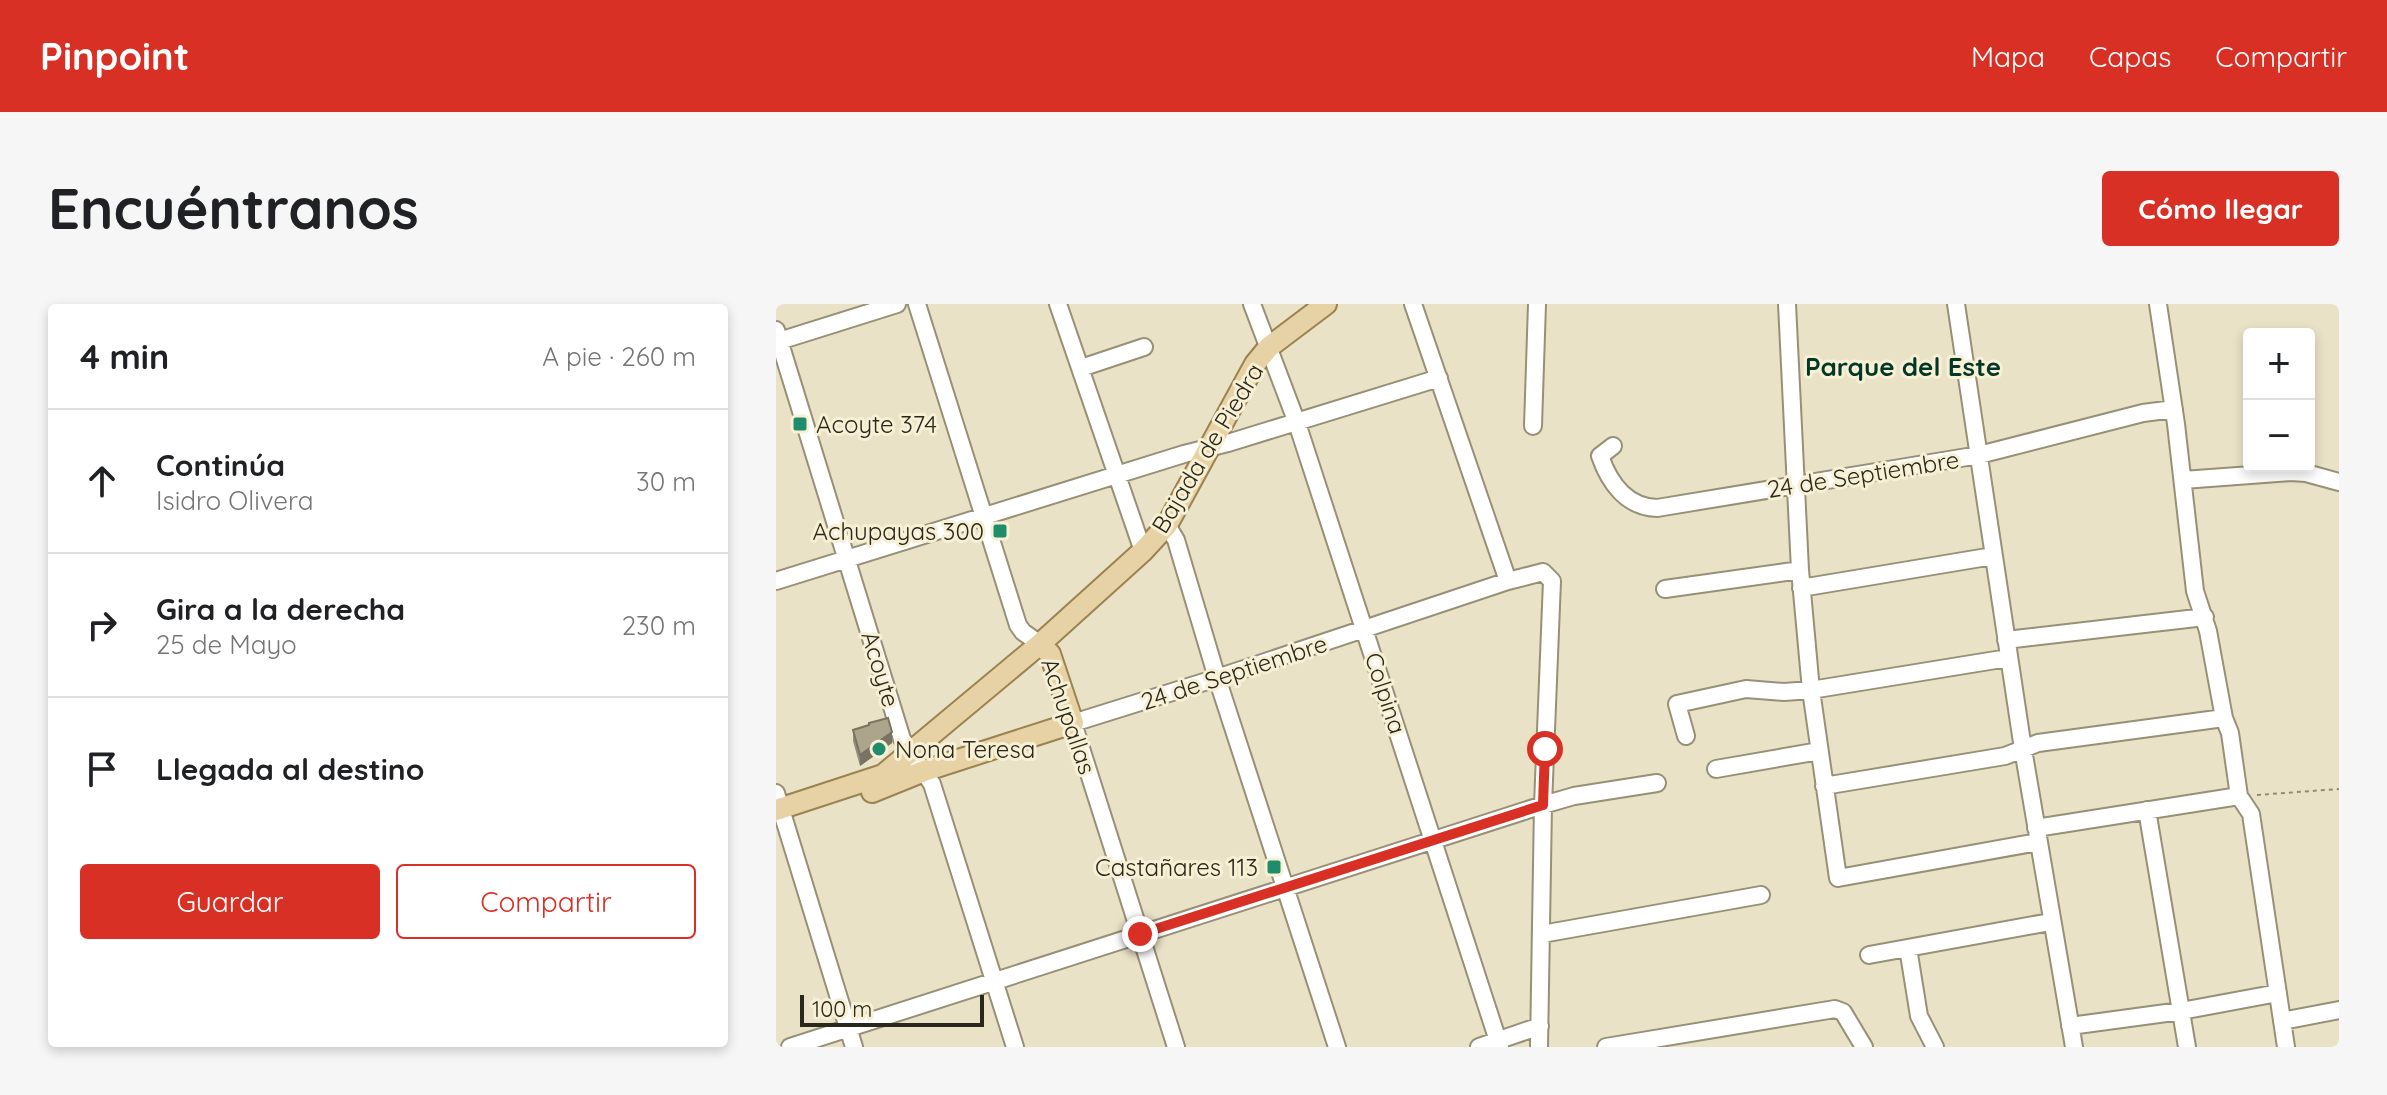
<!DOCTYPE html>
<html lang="es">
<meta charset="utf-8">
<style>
:root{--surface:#fff;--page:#f6f6f6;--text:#202124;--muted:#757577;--line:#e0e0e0;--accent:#d93025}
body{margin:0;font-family:Quicksand,sans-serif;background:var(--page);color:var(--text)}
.controls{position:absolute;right:24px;top:24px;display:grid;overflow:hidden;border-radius:8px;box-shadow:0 4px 12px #0003}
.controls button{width:72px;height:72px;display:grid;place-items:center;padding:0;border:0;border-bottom:2px solid var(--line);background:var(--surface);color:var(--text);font:40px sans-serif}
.scale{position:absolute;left:24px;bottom:20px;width:184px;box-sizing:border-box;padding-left:8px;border:4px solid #2a281d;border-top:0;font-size:22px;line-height:28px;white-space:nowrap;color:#2a281d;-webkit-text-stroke:6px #f7f0d4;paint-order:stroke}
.stop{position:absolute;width:24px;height:24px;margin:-18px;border:6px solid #d93025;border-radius:50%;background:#fff}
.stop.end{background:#d93025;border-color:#fff;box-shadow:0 2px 8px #0008}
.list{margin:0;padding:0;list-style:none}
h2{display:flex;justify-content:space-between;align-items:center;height:104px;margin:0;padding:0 32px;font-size:34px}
h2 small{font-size:26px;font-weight:400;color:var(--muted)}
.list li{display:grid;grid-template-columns:52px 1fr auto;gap:24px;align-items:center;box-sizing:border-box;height:144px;padding:0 32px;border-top:2px solid var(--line)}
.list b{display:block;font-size:30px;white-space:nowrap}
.list p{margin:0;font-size:26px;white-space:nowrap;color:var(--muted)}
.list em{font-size:26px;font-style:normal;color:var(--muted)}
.actions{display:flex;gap:16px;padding:24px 32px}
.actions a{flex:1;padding:18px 0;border:2px solid var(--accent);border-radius:8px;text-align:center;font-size:28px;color:var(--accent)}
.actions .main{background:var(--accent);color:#fff}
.icon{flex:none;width:44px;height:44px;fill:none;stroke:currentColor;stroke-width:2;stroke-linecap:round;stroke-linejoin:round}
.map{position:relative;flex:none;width:1563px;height:743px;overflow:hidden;border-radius:8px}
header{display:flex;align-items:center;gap:48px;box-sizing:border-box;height:112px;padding:0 40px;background:var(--accent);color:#fff}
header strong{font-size:38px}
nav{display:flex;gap:44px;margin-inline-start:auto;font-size:28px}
.intro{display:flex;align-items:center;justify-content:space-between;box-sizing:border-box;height:192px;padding:0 48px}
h1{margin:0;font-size:56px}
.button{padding:20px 36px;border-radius:8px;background:var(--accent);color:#fff;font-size:28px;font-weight:700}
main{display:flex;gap:48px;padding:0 48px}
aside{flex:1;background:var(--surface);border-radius:8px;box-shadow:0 4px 12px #0003}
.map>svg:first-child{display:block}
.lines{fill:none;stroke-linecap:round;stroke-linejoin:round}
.minor-casing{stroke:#979076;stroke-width:20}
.major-casing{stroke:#9a8350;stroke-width:24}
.path{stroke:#8f8a76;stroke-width:2;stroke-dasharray:4 4;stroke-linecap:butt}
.minor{stroke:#fff;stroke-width:16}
.major{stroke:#e7d2a6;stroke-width:20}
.wall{fill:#948e78}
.shaded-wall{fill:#787461}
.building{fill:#aca58b;stroke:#787461;stroke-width:2}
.route{stroke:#d93025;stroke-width:10}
.poi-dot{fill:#1f8c6b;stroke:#f7f0d4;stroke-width:3}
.labels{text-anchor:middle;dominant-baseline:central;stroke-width:6;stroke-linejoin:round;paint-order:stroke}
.poi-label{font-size:24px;fill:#2a281d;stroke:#f7f0d4;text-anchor:start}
.street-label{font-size:24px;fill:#2a281d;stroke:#f7f0d4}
.neighbourhood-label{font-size:26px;font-weight:bold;fill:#033828;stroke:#f7f0d4}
</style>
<header>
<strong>Pinpoint</strong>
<nav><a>Mapa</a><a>Capas</a><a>Compartir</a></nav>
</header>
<div class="intro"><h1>Encuéntranos</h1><a class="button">Cómo llegar</a></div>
<main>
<aside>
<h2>4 min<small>A pie · 260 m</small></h2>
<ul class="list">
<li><svg class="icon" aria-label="ahead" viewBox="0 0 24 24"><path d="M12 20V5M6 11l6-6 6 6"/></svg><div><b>Continúa</b><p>Isidro Olivera</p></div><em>30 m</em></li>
<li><svg class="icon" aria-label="right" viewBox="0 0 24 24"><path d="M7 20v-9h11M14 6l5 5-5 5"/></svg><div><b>Gira a la derecha</b><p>25 de Mayo</p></div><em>230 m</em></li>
<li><svg class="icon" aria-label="arrive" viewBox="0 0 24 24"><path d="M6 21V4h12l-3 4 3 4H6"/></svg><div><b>Llegada al destino</b></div></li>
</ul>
<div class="actions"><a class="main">Guardar</a><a>Compartir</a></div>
</aside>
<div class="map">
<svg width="1563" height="743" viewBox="0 0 1563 743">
<rect width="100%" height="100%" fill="#eae2c7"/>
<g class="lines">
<defs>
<path id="minor" d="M141,0L242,321L247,328L264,340
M282,0L367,247
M476,0L521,119L724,743
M637,0L732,277
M1011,0L1024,266L1035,386L1062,574L1262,538
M1180,0L1247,445L1298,743
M1382,0L1400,120L1419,287L1432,327L1448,414L1454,429L1463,492
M0,26L126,435L156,480L239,743
M0,38L121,0
M305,64L368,43
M757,122L761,0
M837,142L824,152C833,178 850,203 881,204L1203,151L1367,109L1398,105
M1407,176L1515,168L1530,169L1563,178
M391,221L400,236L441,374L561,743
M0,277L408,150L452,139L663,74
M1025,284L1217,252
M889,285L1024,266
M1230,336L1429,313
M910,432L901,400L970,385L1008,388L1035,386L1232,354
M940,465L1043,447
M1048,482L1229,452L1262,439L1448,414
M0,489L78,743
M1463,492L1475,510L1510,743
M1371,506L1411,743
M1260,524L1463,492
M766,630L985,591
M1132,644L1143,712L1159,743
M1093,651L1274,618
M1506,717L1563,706
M1294,722L1405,707L1502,689
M14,743L767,501L798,492L881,479
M400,743L297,419L441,374L732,277L767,268L776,277L767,501L763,743
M703,743L764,722
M830,743L1059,705L1067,708L1088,743"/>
<path id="major" d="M96,488L148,467L297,419L274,350L264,340
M0,506L107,471L264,340L367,247L391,221L479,60L493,43L550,0"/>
</defs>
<use href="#minor" class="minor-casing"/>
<use href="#major" class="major-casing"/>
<path class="path" d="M1481,491L1563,485"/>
<use href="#minor" class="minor"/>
<use href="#major" class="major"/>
</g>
<path class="wall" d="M77,426L116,439L84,462L77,437Z"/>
<path class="shaded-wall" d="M116,428V439L84,462V451Z"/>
<path class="building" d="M112,414L116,428L84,451L77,426L93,421V419Z"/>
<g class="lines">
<path class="route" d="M364,630L767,501L769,445"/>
</g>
<g class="poi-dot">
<rect x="16" y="112" width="16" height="16" rx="4"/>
<rect x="216" y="219" width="16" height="16" rx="4"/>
<circle cx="103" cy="445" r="8"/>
<rect x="490" y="555" width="16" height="16" rx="4"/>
</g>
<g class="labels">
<g class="poi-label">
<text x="40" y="120">Acoyte 374</text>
<text x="208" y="227" text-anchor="end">Achupayas 300</text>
<text x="119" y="445">Nona Teresa</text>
<text x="482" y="563" text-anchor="end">Castañares 113</text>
</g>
<g class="street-label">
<text transform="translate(431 144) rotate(-59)">Bajada de Piedra</text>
<text transform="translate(1087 170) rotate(-9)">24 de Septiembre</text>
<text transform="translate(105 365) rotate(73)">Acoyte</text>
<text transform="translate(458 368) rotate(-18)">24 de Septiembre</text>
<text transform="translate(610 389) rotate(72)">Colpina</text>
<text transform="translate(293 412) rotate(71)">Achupallas</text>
</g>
<g class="neighbourhood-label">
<text x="1127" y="62">Parque del Este</text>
</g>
</g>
</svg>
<div class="controls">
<button>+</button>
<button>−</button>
</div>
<div class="scale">100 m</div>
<div class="stop" style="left:769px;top:445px"></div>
<div class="stop end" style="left:364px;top:630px"></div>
</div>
</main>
